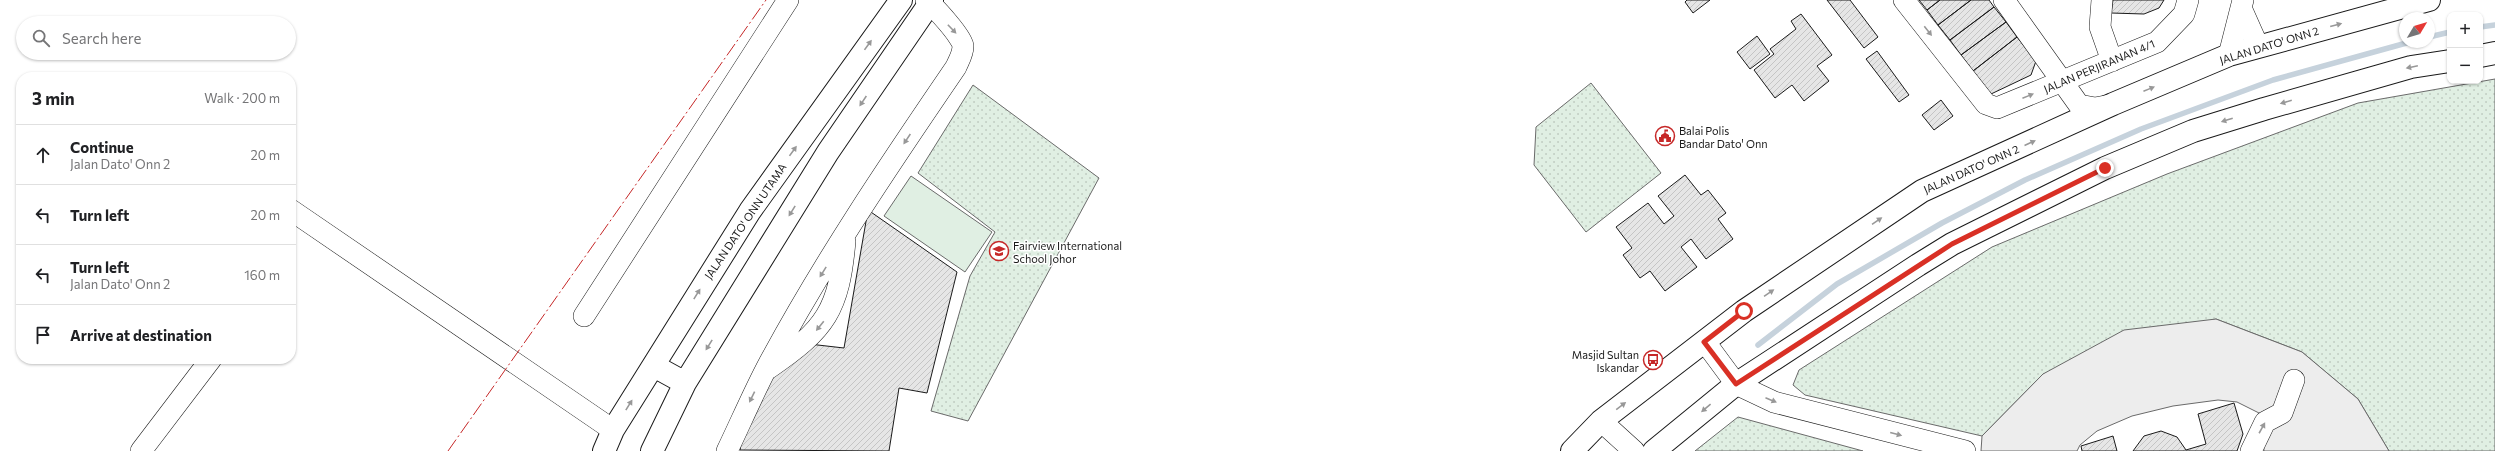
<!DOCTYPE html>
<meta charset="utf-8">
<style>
:root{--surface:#fff;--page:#f6f6f6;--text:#202124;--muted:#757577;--line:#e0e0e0}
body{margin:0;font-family:Commissioner,sans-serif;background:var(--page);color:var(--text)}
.controls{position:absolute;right:12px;top:12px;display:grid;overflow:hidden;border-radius:8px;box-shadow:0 1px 3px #0004}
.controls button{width:36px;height:36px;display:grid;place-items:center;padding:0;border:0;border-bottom:1px solid var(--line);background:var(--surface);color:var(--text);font:20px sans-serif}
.compass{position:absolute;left:2399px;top:12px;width:36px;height:36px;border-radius:50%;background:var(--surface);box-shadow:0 1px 3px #0004;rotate:52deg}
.stop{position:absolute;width:12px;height:12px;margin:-9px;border:3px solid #d93025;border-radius:50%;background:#fff}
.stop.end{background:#d93025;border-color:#fff;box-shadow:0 1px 4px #0008}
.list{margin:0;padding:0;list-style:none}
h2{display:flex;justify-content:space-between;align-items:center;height:52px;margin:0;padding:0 16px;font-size:17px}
h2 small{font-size:13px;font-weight:400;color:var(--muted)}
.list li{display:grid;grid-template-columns:26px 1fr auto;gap:12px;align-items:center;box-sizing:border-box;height:60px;padding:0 16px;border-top:1px solid var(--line)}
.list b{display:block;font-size:15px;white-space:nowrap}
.list p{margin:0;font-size:13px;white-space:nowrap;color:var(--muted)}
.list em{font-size:13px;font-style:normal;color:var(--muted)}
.icon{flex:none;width:22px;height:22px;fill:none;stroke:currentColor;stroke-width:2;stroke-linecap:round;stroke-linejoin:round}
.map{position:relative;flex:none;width:2495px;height:451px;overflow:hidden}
.search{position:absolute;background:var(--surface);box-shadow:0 1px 3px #0004;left:16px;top:16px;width:280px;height:44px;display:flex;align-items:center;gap:10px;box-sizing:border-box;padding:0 14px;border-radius:22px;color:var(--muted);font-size:15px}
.panel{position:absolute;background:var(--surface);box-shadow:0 1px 3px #0004;left:16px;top:72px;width:280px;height:292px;border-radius:16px}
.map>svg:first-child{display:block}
.grass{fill:url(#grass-dots);stroke:#6a6a6a}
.garden{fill:#e0efe3;stroke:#6a6a6a}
.parking{fill:#ededed;stroke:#6a6a6a}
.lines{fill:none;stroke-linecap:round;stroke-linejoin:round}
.stream{stroke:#c6d2dc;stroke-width:5.5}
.building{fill:url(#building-hatch);stroke:#1a1a1a}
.minor-casing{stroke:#1a1a1a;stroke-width:22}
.major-casing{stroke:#1a1a1a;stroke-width:24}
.minor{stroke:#fff;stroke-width:21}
.major{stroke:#fff;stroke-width:22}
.power{stroke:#c62828;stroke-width:1;stroke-dasharray:14 3 2 3;stroke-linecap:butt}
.oneway{fill:#989898}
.route{stroke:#d93025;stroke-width:5}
.labels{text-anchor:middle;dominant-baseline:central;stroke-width:3;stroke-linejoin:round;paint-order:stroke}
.street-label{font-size:11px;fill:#1a1a1a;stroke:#fff}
.poi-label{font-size:11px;fill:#1a1a1a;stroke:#fff;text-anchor:start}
</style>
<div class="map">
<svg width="2495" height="451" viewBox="0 0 2495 451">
<defs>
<pattern id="grass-dots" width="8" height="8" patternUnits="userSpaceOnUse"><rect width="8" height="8" fill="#e0efe3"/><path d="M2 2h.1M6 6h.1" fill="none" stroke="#c0ccc2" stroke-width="1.8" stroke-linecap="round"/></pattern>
<pattern id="building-hatch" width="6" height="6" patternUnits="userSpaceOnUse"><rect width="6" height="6" fill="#e6e6e6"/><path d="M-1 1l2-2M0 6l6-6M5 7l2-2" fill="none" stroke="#c5c5c5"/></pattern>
</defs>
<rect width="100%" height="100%" fill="#fff"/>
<path class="grass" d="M2495,79V451H2389L2358,399L2302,352L2216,319L2043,374L1982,436L1805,395L1793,385L1799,370L1992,247L2167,174L2358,103Z
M1591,83L1661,173L1586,232L1534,165L1536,127Z
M973,85L1099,178L968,421L931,411L970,276L995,232L918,173Z
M1738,417L1863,451H1695Z"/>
<path class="garden" d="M911,176L992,232L965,272L884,216Z"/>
<path class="parking" d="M2216,319L2302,352L2358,399L2389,451H2264L2261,414L2237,402L2218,400L2173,406L2132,416L2097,431L2080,445L2077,451H1981L1982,436L2043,374L2124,330Z"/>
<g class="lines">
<path class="stream" d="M2480,27L2495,25
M2429,37L2450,32
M1758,345L1837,284L1942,223L2025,180L2141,129L2273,80L2410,42"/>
</g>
<path class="building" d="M1687,0H1710L1693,13L1685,2Z
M1827,0H1850L1878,37L1864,48Z
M1919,0H1940L1927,10Z
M1940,0H1971L1938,25L1927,10Z
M1971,0H1989L1994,7L1950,40L1938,25Z
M2113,0H2164L2159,8L2144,14L2111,13Z
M1994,7L2006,22L1961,55L1950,40Z
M1801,14L1832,55L1817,66L1829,81L1804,101L1792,85L1775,98L1754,70L1774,54L1770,49L1796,29L1791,21Z
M2006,22L2017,37L1973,71L1961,55Z
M1757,36L1770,54L1750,69L1737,52Z
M2017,37L2036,61L2031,75L1991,94L1973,71Z
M1877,51L1909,95L1899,102L1866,59Z
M1941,100L1953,116L1934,130L1922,115Z
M1685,175L1701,195L1708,190L1726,213L1718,219L1733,239L1706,259L1691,239L1681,247L1697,267L1665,291L1650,271L1640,278L1623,255L1632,248L1616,227L1648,203L1664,224L1674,216L1658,196Z
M868,210L957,272L927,393L899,388L889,451L740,450L746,411L760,390L809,344L844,348Z
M2234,403L2243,434L2237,451H2133L2144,436L2161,431L2177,437L2186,450L2206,444L2198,414Z
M2113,436L2117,451H2082L2081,446Z"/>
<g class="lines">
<defs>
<path id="minor" d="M1904,0L1986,104L1997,108L2157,42L2184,14L2188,0
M2004,0L2079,105L2095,108L2111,105
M2102,0L2100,27L2112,61
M2242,10L2258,46
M2229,55L2243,0
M291,210L613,430
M584,316L788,0
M1705,342L1736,384L1774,402L1965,451
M769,368C826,329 839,310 845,241
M1601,421L1634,451
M141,451L211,359
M727,451C740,424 752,396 766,369C822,264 889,165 956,67C959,60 963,54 963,46C963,38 934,6 926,0
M2251,451L2265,422L2282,413L2294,380"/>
<path id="major" d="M2480,56L2495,53
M654,366L685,383
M604,451L613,430L750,211L901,0
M652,451L685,383L828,152L932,0
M1572,451L1601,421L1744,311L1922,191L2113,104L2229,55L2429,0
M1654,451L1736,384L1918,265L1952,244L2105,168L2193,131L2264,109L2411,67L2450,61"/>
</defs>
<use href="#minor" class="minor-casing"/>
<use href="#major" class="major-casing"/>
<use href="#minor" class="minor"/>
<use href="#major" class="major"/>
<path class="power" d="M448,451L766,0"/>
</g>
<defs><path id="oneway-solid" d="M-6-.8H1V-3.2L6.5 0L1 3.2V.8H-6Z"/></defs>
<g class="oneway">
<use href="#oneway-solid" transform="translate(2336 25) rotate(-15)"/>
<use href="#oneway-solid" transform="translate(952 29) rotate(46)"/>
<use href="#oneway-solid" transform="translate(1928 31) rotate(52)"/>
<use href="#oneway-solid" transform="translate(868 45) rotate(-54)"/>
<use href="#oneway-solid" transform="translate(2412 67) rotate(168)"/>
<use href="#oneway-solid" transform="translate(2149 89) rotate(-22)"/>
<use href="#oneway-solid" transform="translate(2028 96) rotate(-22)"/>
<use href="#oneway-solid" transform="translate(863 101) rotate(124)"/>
<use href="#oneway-solid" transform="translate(2286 102) rotate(164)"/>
<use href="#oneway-solid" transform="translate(2227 120) rotate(163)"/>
<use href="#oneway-solid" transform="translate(907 139) rotate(124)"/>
<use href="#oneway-solid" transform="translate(2030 143) rotate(-24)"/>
<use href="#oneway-solid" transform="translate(793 151) rotate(-54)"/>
<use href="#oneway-solid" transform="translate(792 211) rotate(122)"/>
<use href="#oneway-solid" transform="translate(1877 221) rotate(-34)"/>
<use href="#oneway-solid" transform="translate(823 272) rotate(122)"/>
<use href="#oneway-solid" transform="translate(1769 293) rotate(-34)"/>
<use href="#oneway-solid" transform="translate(697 294) rotate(-58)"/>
<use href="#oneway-solid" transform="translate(820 326) rotate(129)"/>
<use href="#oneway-solid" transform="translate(709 345) rotate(122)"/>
<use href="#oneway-solid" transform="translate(752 397) rotate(116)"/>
<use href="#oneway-solid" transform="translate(1771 400) rotate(23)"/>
<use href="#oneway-solid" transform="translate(629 405) rotate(-58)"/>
<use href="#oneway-solid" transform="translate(1621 406) rotate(-37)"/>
<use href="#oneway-solid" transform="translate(1706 408) rotate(140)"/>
<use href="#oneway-solid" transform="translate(2262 428) rotate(-61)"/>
<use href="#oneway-solid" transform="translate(1896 434) rotate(15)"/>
</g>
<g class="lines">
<path class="route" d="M1744,311L1704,342L1736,384L1952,244L2105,168"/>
</g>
<defs>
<symbol id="civic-ring" viewBox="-11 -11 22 22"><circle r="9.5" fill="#fff" stroke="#c62828" stroke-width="1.5"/><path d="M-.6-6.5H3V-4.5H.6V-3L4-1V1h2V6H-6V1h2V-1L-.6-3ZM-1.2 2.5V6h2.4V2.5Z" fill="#c62828"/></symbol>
<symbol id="school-ring" viewBox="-11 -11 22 22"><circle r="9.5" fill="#fff" stroke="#c62828" stroke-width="1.5"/><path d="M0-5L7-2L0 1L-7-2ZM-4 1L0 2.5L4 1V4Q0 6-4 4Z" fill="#c62828"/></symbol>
<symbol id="bus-ring" viewBox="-11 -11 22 22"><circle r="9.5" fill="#fff" stroke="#c62828" stroke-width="1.5"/><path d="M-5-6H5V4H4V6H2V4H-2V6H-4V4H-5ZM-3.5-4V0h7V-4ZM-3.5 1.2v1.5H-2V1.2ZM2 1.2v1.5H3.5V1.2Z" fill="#c62828"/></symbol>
</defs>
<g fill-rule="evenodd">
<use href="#civic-ring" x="1654" y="125" width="22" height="22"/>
<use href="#school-ring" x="988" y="240" width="22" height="22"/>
<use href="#bus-ring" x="1642" y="349" width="22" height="22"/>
</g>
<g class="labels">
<g class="street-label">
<text transform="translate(2269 45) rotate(-17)">JALAN DATO' ONN 2</text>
<text transform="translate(2099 66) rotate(-23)">JALAN PERJIRANAN 4/1</text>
<text transform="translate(1971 169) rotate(-24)">JALAN DATO' ONN 2</text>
<text transform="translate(745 221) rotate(-56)">JALAN DATO' ONN UTAMA</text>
</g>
<g class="poi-label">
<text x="1679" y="130">Balai Polis<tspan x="1679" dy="13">Bandar Dato' Onn</tspan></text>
<text x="1013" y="245">Fairview International<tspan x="1013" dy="13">School Johor</tspan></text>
<text x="1639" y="354" text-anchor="end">Masjid Sultan<tspan x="1639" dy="13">Iskandar</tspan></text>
</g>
</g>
</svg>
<div class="controls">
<button>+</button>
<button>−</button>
</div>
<svg class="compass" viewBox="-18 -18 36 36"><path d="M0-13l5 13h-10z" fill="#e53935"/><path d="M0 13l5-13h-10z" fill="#757577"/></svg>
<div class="stop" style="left:1744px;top:311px"></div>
<div class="stop end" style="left:2105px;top:168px"></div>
<div class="search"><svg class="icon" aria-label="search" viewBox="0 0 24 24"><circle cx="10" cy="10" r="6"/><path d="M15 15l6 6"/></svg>Search here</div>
<section class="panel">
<h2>3 min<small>Walk · 200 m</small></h2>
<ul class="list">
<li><svg class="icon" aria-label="ahead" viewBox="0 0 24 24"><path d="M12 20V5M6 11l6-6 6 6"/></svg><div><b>Continue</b><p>Jalan Dato' Onn 2</p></div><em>20 m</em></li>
<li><svg class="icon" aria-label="left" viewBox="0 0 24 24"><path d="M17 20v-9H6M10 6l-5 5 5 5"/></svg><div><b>Turn left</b></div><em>20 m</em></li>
<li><svg class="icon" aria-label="left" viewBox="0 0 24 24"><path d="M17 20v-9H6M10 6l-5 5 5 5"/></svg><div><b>Turn left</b><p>Jalan Dato' Onn 2</p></div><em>160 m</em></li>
<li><svg class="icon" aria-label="arrive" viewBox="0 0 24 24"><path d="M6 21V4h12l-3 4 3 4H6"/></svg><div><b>Arrive at destination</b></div></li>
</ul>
</section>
</div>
